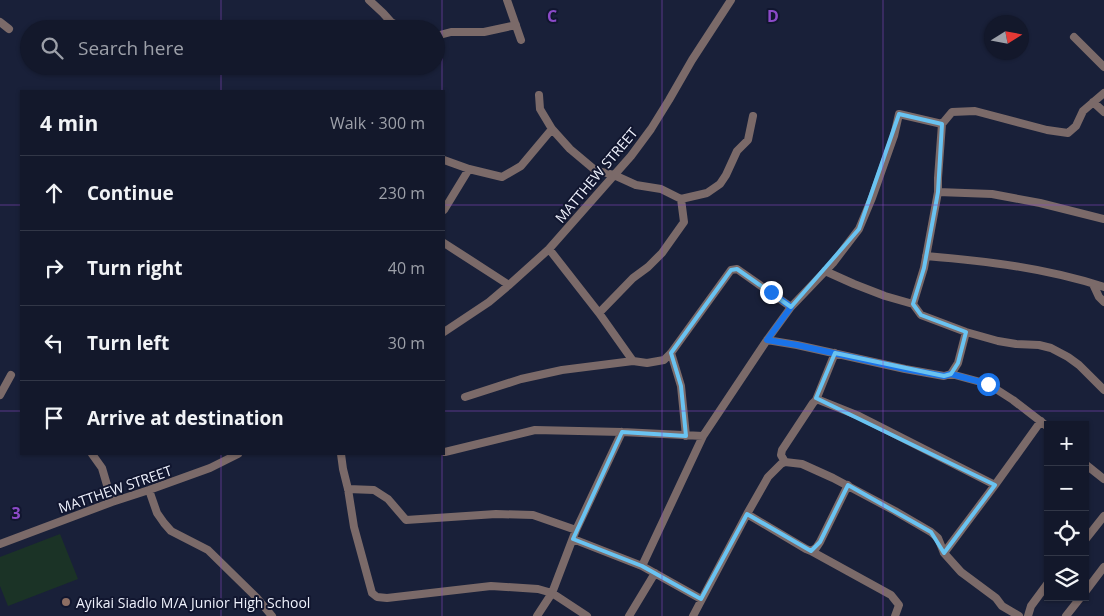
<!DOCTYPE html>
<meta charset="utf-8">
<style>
:root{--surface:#13182b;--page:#1c2133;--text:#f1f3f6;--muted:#9da0a9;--line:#323747}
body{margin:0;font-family:"Open Sans",sans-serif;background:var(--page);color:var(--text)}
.controls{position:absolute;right:15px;bottom:15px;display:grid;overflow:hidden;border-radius:0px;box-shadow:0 1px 4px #0004}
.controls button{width:45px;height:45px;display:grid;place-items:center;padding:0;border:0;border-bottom:1px solid var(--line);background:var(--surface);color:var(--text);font:25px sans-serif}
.compass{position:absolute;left:984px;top:15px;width:45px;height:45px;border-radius:50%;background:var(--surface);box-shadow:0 1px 4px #0004;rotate:79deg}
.stop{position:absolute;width:15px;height:15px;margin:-11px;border:4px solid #1a73e8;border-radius:50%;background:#fff}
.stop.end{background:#1a73e8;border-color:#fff;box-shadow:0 1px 5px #0008}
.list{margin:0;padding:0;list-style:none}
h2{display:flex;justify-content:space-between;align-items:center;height:65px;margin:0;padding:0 20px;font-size:21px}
h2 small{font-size:16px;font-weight:400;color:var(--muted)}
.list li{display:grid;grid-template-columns:32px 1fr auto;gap:15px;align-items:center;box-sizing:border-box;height:75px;padding:0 20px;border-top:1px solid var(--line)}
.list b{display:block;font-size:19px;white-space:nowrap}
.list em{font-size:16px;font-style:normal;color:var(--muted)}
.icon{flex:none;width:28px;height:28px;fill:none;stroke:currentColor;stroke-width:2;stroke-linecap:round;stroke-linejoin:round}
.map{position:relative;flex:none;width:1104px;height:616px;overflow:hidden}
.search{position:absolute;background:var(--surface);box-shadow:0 1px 4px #0004;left:20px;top:20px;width:425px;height:55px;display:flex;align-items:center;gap:12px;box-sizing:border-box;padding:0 18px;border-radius:28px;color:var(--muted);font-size:19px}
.panel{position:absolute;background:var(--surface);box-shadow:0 1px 4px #0004;left:20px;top:90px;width:425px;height:365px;border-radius:0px}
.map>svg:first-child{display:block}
.pitch{fill:#1b3326}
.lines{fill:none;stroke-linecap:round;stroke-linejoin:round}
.minor{stroke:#7b6a69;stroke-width:8}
.route{stroke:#1a73e8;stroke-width:6}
.marked{fill:none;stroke:#6ac3f1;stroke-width:4;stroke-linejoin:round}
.grid{fill:none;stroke:#8c4ac8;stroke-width:1;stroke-opacity:0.55}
.education-dot{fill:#8d6e63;stroke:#11162f;stroke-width:2}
.labels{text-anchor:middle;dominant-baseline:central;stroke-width:4;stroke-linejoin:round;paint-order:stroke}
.street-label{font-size:14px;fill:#eef1fc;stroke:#11162f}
.poi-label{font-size:14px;fill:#eef1fc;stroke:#11162f;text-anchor:start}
.grid-label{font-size:16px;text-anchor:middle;font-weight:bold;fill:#8c4ac8;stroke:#11162f;stroke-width:4;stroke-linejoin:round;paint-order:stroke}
</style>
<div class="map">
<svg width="1104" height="616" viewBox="0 0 1104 616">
<rect width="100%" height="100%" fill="#192039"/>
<path class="pitch" d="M60,534L78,579L8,606L0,586V557Z"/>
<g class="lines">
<path class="minor" d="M369,0L383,13L391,22L405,29
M507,0L521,40
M0,22L9,29
M436,36L451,32H484L516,25
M1074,37L1104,67
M539,95L540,109L552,129L570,149L595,170L614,175L636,185L661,189L681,199L707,193L720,184L726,175L737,151L748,140L753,116
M1093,102L1104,112
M444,160L469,169L502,177L521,166L552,129
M938,192L992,194L1040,203L1104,219
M444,210L469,169
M444,243L509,285
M549,249L599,313L633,361L647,363L664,360L671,353L731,270L737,269L791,307
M926,256C986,261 1046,268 1104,287
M825,271L854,284L885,296L913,304L921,315L966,332L998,341L1016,344L1039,345L1051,348L1068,357L1079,365L1104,390
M1093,284L1099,297L1104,302
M913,304L924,268L938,192V178L942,124L952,112L975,111L1047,130L1068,133L1076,126L1083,111L1104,93
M599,313L633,278L648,267L662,253L684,222L681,199
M444,332L489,302L509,285L549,249L601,190L631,156L651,129L669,100L692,60L731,0
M767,340L797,345L905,369L944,376L951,374L958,363L966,332
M671,353L681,386L686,436
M951,374L988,384L1013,400L1048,427
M0,395L11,375
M465,397L521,379L562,370L633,361
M816,400L835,353
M445,452L535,430L622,432L703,436L767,340L791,307L833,263L859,229L872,198L894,136L899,114L942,124
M92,454L102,468L112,502
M341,454L343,469L348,489L354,527L372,593L377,597L387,598L491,586L538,589L552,593L587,616
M785,462L781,455L782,450L813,403L816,400H819L859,416L995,485
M1085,464L1104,479
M348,489L374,490L388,499L406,520L496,514L533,515L576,530
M149,490L157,513L164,523L171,531L208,550L257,598L272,616
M747,514L806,549L811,551L816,548L820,542L848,485
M573,539L642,566L701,599
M1085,540L1104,516
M0,544L112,502L149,490L210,468L238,454
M811,551L891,595L899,605L895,616
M944,553L995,485L1041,421
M642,566L703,436
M1085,592L1104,567
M537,616L552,593L576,530L622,432
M629,616L655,573
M693,616L747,514L768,477L781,464L785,462L802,464L833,478L895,511L931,532L938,538L944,553L961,572L996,598L1002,606L1019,616
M1028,616L1031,606L1048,583
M1066,616L1081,597"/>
</g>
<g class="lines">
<path class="route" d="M771,292L791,307L767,340L797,345L905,369L944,376L951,374L988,384"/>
</g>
<path class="marked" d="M899,114L942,124L938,192L924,268L913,304L921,315L966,332L958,363L951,374L944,376L835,353L816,398L995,485L944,553L931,532L848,485L820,542L811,551L747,514L701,599L642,566L573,539L622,432L686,436L681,386L671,353L731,270L737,269L791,307L859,229Z"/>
<path class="grid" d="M221,0V29M442,0V91M662,0V616M883,0V616M221,66V91M0,205H21M444,205H1104M0,411H21M444,411H1104M221,454V616M442,454V616"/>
<circle class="education-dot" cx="66" cy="602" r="5"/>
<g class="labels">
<g class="street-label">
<text transform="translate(596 175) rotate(-50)">MATTHEW STREET</text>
<text transform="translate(115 489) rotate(-19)">MATTHEW STREET</text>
</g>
<g class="poi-label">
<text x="76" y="602">Ayikai Siadlo M/A Junior High School</text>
</g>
</g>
<g class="grid-label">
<text x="552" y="22">C</text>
<text x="773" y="22">D</text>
<text x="16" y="519">3</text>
</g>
</svg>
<div class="controls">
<button>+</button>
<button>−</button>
<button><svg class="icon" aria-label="locate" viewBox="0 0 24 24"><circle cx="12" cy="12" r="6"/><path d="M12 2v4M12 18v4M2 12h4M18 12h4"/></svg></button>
<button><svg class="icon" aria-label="layers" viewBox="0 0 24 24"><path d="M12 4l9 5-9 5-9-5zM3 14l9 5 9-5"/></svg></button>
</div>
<svg class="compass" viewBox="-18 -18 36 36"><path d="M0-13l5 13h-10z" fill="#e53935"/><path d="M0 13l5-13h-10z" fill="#9da0a9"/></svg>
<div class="stop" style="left:988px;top:384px"></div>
<div class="stop end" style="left:771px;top:292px"></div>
<div class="search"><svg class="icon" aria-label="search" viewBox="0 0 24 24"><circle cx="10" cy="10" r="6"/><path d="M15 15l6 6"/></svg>Search here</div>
<section class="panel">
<h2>4 min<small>Walk · 300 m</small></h2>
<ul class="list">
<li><svg class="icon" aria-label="ahead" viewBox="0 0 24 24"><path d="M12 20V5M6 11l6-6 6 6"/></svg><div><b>Continue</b></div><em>230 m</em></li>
<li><svg class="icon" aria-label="right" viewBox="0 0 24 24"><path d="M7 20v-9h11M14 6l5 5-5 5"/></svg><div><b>Turn right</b></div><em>40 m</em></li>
<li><svg class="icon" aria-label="left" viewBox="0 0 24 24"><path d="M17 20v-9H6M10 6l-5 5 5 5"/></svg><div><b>Turn left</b></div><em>30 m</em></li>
<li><svg class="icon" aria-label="arrive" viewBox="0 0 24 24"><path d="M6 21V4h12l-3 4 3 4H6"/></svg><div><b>Arrive at destination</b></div></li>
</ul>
</section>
</div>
